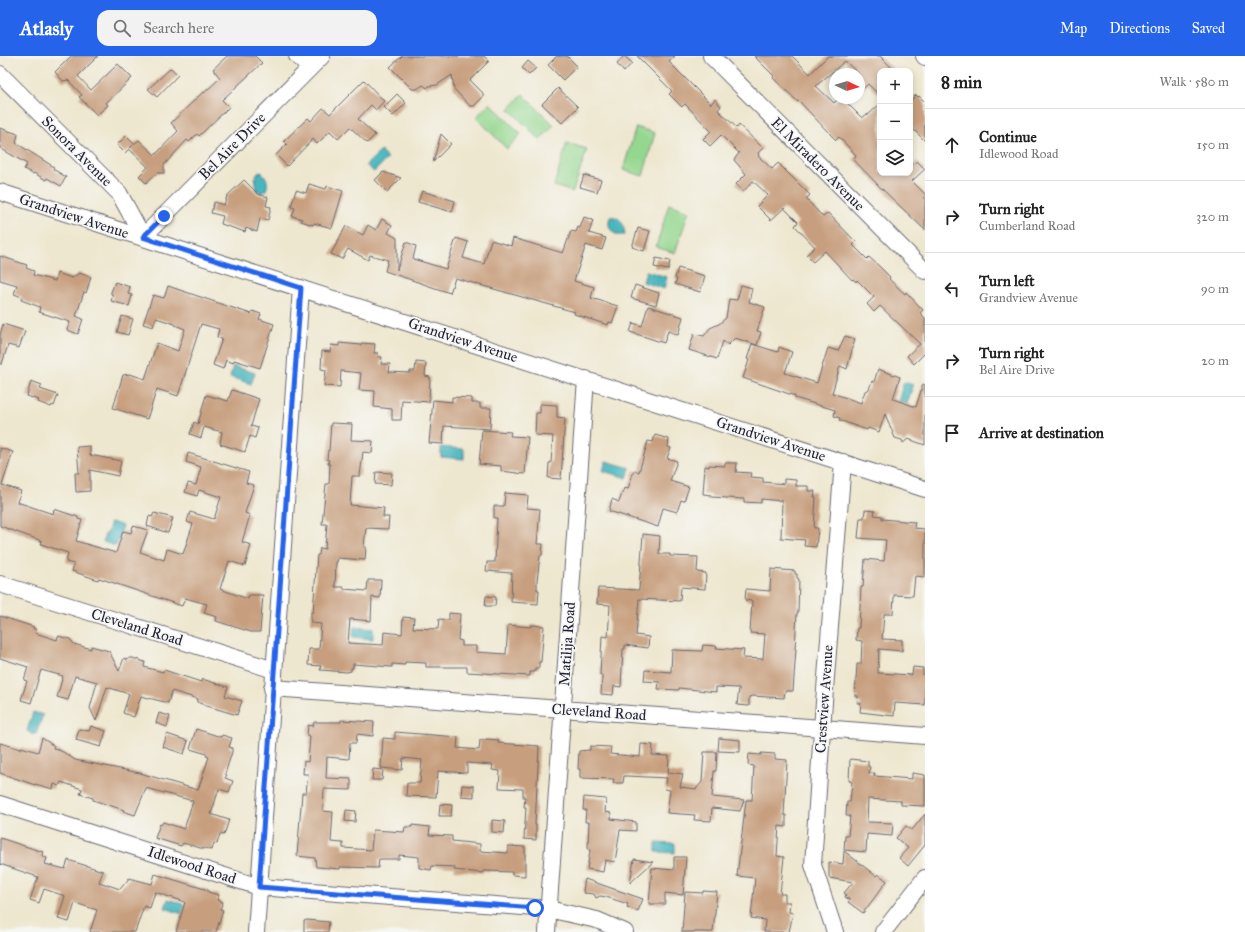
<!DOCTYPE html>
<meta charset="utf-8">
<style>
:root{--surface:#fff;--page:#f2f2f2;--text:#222;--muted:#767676;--line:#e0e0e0;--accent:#2563eb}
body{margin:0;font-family:"IM FELL Great Primer",serif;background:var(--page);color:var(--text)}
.controls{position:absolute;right:12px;top:12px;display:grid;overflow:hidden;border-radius:8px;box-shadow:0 2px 6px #0003}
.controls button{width:36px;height:36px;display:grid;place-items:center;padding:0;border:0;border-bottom:1px solid var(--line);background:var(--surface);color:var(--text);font:20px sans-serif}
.compass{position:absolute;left:829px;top:12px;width:36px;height:36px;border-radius:50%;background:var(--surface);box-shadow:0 2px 6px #0003;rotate:94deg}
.stop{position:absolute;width:12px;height:12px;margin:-9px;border:3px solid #2563eb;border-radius:50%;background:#fff}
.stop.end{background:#2563eb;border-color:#fff;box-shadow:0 1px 4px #0008}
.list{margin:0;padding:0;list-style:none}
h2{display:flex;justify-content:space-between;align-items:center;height:52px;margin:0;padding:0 16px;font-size:17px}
h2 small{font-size:13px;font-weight:400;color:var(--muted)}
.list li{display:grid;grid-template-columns:26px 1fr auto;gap:12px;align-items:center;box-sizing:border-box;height:72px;padding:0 16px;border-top:1px solid var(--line)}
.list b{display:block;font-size:15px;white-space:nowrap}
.list p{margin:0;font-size:13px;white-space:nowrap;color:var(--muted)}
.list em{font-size:13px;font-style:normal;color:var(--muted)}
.icon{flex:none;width:22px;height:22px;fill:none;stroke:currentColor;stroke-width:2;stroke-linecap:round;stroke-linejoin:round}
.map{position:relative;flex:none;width:925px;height:876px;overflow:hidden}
header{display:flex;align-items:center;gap:24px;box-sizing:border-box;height:56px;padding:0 20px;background:var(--accent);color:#fff}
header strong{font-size:19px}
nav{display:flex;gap:22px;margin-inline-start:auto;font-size:14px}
.search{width:280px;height:36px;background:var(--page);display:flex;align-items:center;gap:10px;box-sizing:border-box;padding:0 14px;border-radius:12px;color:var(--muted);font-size:15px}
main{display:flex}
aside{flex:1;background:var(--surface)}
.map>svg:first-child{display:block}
.green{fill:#94d78f;stroke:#5b7c65}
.water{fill:#46b6be;stroke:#346c7c}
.building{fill:#c79f7e}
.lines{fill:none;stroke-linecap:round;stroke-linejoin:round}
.minor-casing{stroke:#69676f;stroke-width:18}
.minor{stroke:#fff;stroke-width:16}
.route{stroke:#2563eb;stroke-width:5}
.labels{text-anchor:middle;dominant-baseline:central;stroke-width:3.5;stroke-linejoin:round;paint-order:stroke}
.street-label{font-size:15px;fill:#22223b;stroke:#f6f6f2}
</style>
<header>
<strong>Atlasly</strong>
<div class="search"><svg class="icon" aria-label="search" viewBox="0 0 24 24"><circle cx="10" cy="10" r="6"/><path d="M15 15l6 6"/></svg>Search here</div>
<nav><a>Map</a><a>Directions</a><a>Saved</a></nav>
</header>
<main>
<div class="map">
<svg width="925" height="876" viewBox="0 0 925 876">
<rect width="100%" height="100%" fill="#f6f6f2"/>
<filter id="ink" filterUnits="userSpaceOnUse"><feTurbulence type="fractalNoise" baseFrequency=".025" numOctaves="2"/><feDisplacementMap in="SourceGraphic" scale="8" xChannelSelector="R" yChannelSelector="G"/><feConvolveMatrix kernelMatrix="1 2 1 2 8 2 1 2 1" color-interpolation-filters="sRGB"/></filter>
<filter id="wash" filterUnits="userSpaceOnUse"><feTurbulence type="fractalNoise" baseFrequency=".012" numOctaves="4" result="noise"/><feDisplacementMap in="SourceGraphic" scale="16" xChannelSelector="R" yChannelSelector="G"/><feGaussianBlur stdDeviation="0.9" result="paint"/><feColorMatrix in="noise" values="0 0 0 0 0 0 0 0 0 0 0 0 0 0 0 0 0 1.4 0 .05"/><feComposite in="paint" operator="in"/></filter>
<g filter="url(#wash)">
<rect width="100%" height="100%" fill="#eee7cf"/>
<path class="green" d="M523,38L554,69L540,84L509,53Z
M490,47L521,78L507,93L476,61Z
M636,71L655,77L643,120L623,114Z
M567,87L587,93L573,136L554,130Z
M669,148L689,155L675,197L656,191Z"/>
<path class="water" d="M381,95L388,102L374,116L366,109Z
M261,116C267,120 269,128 266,134L261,137L257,134L255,122L257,117Z
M610,161C622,159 624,171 625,179H617C610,175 607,169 610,161Z
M646,215L667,221L664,233L643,226Z
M233,310L255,317L251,328L230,321Z
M904,326L913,329L907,348L898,345Z
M441,391L464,393V403L441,401Z
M606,405L630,412L627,422L603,415Z
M111,466L123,470L116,490L103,486L105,478H107Z
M354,571L373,573V583L353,581Z
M33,656L43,659L36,678L33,677V679L27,675Z
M656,787L675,788V797L656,796Z
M168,843L188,850L185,859L165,852Z"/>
<g id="blocks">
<path class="building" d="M71,0H98L78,20L91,34L118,8L132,22L106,47L108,49L97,59L79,41L82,39L68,24L63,25L55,16Z
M227,0H255L262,7L222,44L229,51L199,80L197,78L189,86L187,84L164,109V117H157L146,127L139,120L148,111L129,93L133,89L125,97L117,89L126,80L134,88L139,84L155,99L178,75L171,67L203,36L204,37L220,22L213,13Z
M402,0H484L489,5L470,24L483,37V41L474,50H470L454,33L452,19L437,29L429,30L427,32L423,29L417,33H412L390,11Z
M557,0H567L577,10L563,24L548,9Z
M624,0L632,7L624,16L617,8Z
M637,0H675L669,6L711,48L715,43L721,50L718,54L737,72L739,69L763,92L758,97L759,99L758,100L772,113L778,107L810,139L806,143L823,161L828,157L856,186L853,189L867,203L869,201L880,211L890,221L889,223L905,238L906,236L923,254L920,257L925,262V297L914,308L907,300L920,288L880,250L874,256L867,248L874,241L857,224L856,226L853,223L852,224L825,195L813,206L806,199L815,191L795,170L798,166L784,152L771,164L757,150L768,139L753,125L743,136L736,128L746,118L734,104L739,97L721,79L710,90L703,83L711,75L685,48L682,51L669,38L672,35Z
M754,0H792L810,18L828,0H880L895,15H880V40L868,28L859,37V18L845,5L816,30L834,47L839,42H842L862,62L867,58L868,59L880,48V117H910V111L917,105L925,113L912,125L925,138V174L880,131L853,103L856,100L855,98L839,81L836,84L829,77L799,45L798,46L773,22L774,20Z
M528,5L536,12L529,19L522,12Z
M171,12L178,19L157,41L148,33Z
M364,24L384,45L376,54L371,49L358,63L375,79L367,87L350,71L338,83L330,75L317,88L313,83L287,110L276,99L287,88L284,85L308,62L311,65L323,52L330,58Z
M558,32L578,51L562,67L542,48Z
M397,38L406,47L393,60L384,51Z
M916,39L918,41L919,40L925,46V85L910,70V45Z
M0,72L18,78L16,87L54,111L53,113L66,121L61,130L47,122L46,124L34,117L33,118L24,113L27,108L0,92Z
M441,78L451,88L433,106Z
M383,116L401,122L387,136L375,124Z
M584,119L601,124L597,136L580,131Z
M244,124L258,138L268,141L266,150L271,151L268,164L260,162L257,176L246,172L245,176L221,168L223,160L211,157L214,146L224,149L227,140Z
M309,128L326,133L327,130L343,135L332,172L314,167L313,169L301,165L302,163L292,160L295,152L291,151L296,134L306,137Z
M422,135L455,145L452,156L418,146Z
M584,161L593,164L589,177L606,182L602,194L586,189L574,225L594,231L591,242L618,250L612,267L609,266L608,269L574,258L575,256L455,222L450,237L385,215L388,204L370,199L368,204L348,193L342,203L331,198L346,170L363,179L368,169L376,174L382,163L392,169L388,177L397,182V214L406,186L416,190L413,203L446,213L456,182L468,186L463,202L484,208L491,184L511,190L513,182L563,197L571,175L576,176L578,171L580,172Z
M638,172L650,175L644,195L632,191Z
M0,200L27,209L26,212L34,215L33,219L55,225L57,217L72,222L79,217L91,221L86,237L84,236L76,260L83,263L78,278L67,274L70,266L39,256L40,251L21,244L22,241L14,238L17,229L0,224Z
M656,202L670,205L668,214L654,211Z
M678,212L705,220L700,236L675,228L677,223L675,222Z
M115,226L130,231L128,238L132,239L129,250L111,245L113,239L111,238V236Z
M635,229L659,237L656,249L631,242Z
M741,229L752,232L749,246L765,251L757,275L761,276L757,289L735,282L728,289L723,285L717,303L689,294L694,278L704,280L710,272L719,268L726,262L729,243L737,244Z
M168,230L251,258L252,255L261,258L259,263L274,268L260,312L234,304L233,307L226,304L223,313L213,309L222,283L217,281L219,273L201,268L178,340L157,333L147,363L113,352L123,319L130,318L145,323L157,287L178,295L185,273L175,269V268L156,262L153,271L143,268L153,239L164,242Z
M648,250L683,261L678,279L668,275L664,287L630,276L633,267L642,270Z
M122,260L133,263L128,279L117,276Z
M3,268L25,275L19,292L8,289L2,308H0V279Z
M845,280L855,283L847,313L840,310L832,337L861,347L865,335L869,333L872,325L874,326L878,313L900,321L893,343L916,351L923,328L925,329V389L908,383L903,387L902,384L895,382L885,358L879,376L868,372L867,374L839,364L840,362L834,360L835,354L795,342V340L743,322L749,304L747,303L752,288L778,296L779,291L792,296L785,317L817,327L828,292L838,295Z
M339,287L361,289V287L375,288L374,297H378V301H382L381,308H390L389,316L410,317V315H415L416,306L426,307L425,320L430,321L429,346L402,344L401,364H392V353L374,351L375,335L359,334L361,317L341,315L340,331L324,330L326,314L321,313L322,295L330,296L331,289L339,290Z
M31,325L42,329L40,333L58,339L54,350L52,349L51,351L38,346L39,344L27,340Z
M232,334L259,343L251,370L258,372L255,382L250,380L245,396L220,388L222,376L204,371L201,382L190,378L194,366L198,368L206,339L228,345Z
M452,341L472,342V347H480V352H491L490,373L444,370L443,388L429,387L433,344L452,346Z
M540,348L557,349V361L565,362L561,423L548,422L549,407H551L553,380L535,379L536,357H540Z
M331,367L352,368L351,384L373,385L372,397L363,396L360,420H352L350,449L384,452L383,461H389L388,473L366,472L364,491H366L365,504L338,502L337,506H336L335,531H344V533L367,535L368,524H381L380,542L372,541L371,565L350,563L348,587L383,589L384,576L402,578L403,561L414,562L413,572L438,573L439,563L449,564V557L460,558L458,584L462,585V590H476V596L506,598L508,569L531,571V569L544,570L541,606H539V612H535V616H530V620L467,616V611H426V607L405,606V609L392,608V611L353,608V612H351V615L347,616L320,614L321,610L308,609L309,593H319L321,568L311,567V556H313L317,499H319L320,492L325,493L327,468H322L326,428H329L330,408H328L329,404H327L328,394L329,395Z
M482,374L511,376L510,380L528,381L525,418L501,415V410L479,408Z
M655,379L669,383L668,391L671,392L667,402L677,405L670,425L689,431L684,445L681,444L677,456L663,452L658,471L609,455L612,443L619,446L624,432L628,433L634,414L639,416L648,385L653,386Z
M90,390V399L121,405L118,420L90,414V435L76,436L75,417H79L77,391Z
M0,392L13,396L2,429L21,435L17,446L53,458L54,453L78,461V463L82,464L76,485L116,497L123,475L131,477L133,470L148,474L140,496L164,504L167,493L183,498L193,468L187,466L190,456L214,463L221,441L199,434L197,440L185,436L188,427L196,429L201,411L186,406L188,397L249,416L246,427L254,429L245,457L250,459L242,486L251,489L245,510L229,505L220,533L248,543L249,539H263L260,576H251L216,565L217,561L204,557L207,548L185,542L182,550L99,522L98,524L72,515L74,508L66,506L68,497L41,488L42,485L0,470Z
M725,407H737L736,416L751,417L750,421L763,422V426L784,428V423L796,424V430H808V435H815L814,441H816L814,472H818L816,491L804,490L805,484L781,482L782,445L761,443V447L744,446V443L711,441V439L703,438L705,410L709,411V409L725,410Z
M376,416L392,417L391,429L375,428Z
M505,437L528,439L527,452L540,453L537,488H543L542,499L540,500L537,525V534H539L538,548L511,546L512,517L486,515L487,506H495L497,462H494V450H504Z
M865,454L875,455L874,459L882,460V463L915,466L914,472L925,473V521L915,520L913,540L894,539L893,558H884L882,583L902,584V595L879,593L878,617L912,619L913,611L923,612V619H925V649L895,647L894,660L860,656L861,647H857L858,640H855L857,608H861L862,585L856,584L857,572H859L861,531H863L865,503L884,505L886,484L858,482L860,462H864Z
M154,457L173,462L168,477L147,470L149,460L152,461Z
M643,478L660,480L659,498H670V500L698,501L697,516L706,517L705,533L681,531L680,545L639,543L636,579L649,581L648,592L625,589V593H623L621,631L614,630L613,639L601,638L602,623V619H600L602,580L608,581L610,549L597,548L598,532L639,534Z
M771,513L795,515V518H797V522L799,523L798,557H797L795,593H796L793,635H785L784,642L752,640L749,641V650L737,649L739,632L716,631V636L679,632V634L658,633L659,626L644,625L645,614L671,616L672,594L702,595L703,589L717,590L716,592L744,594L743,602L763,603L765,578L750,577L752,545L745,544L746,533L770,535Z
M486,540L496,541L495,550H485Z
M0,560L34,571L33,573H36L35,577L57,584L58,580L70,583L74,588L91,593V590L109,595L119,615L124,602L128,604L129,602H133L145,606L144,611L163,616L164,614L201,626L202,623L228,631L225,640L242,645L237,659L207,650L197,646L198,643L172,635L168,647L141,640L134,661L123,657L129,638L107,631L96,665L90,652L97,626L75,620L68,644L57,641L63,620L41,614L31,647L21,644L27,625L24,624L28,611L0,602Z
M159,657L170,660L167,671L156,667Z
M341,664L374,666L373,680L357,678L356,687H350L349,703L327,701L326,722L351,723V734L324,733L323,755L333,756L331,786L343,787V792L371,794L373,774L404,776L405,771H412V769L430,771L429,779L452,780V785L480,788V795L508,797V790L525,791V820L512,819V816L487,815H483V817L454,814L455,811L432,810L431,814L419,812V801L399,799V803H379L378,812L340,811V813L318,811H316L315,802L297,800L302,737H306L308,718H303L304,705L308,706L310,680H307L308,669L313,670L314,666H341Z
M91,670L106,675L101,691L76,684L79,673L89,675Z
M196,673L221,681L222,679L232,682L229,691L232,692V696L225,718L227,719L225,722L233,725L229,736L219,733L211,758L229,764L224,779L220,778L217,788L214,787L212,794L205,792L204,793L183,787L181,790L155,782L160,768L161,769L163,766L184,773L193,745L146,732L135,759L123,755L124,754L93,744V742L80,738L82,733L61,726L59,730L54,728L53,733L35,728V729L0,717V687L21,693V691L38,696L42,682L54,690L53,692L63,696L75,704L140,717L198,734L209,701L206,700L207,698L190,693Z
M395,676L458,681L457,692L479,694L480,684H486V683L499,684L498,687L539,690L535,769H536V784L524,783L526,751H524L525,741H523V733L499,732L500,715L492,714L493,709L467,707V717L438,715L436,741L406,740L407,727H420L422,704L403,702L402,714L381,712L383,682L395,683Z
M167,678L188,685L184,698L163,691Z
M719,682L740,684V696L718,695Z
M641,688L653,689L652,699L669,700L668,719V716L683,718L680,731L696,733L702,726L704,696H717L716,715H714L712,741L744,744L740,755L712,752L711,765L694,764L695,759L667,757L670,734L665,733L667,722L627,720H624L623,727H613L614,723L580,722V713H578L579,695L590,694V690L611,691L610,698L640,701Z
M761,697L775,698V703L787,704L784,759H786V771L779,770L777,800L784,801L780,838H785V846H790L789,856L793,857L789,876H764L765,864L751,862L755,822L737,820L746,744H752L754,710L748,709L749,698L761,699Z
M850,703L868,705V710L870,711L869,717H875L874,720L912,723V717L925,719V750L901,749V745L868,743L867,766L893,767L892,780L867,778L866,796L844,794L845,780H848L850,760H846L847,746H850L852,726L849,725Z
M373,713L383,714L382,724H372Z
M462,729L474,730V741L461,740Z
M584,741L606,743L605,756L611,757V763L636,766V775L620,774L615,806L605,804L603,816L587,813L590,795L588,791L589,766H585L586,754H583Z
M440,748L452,749L451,760H439Z
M346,754L356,755L355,766L345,765Z
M925,758V789L908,810L899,802L908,792L896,782L906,770L912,774Z
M492,764L505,765L504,777L492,776Z
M0,782L43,796L42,800L47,802L45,808L65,813L68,804L103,815L99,826L120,833L127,825L129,822L152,828L155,818L208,834V836L219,839L217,844L223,846L220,853L223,854L216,876H176L185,846L155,836L150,852L144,850L135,876H90L97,854L75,847L69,866L58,863L65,840L44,833L39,847L30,844L38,821L0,808Z
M844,795L876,820L878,818L887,825L863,857L848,846L850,844L845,841L846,839L844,837L853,826L829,822V806L843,808Z
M674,801H686L683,839L665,837V848H649L652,812L674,814Z
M634,803L653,806L630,827Z
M585,823L643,843L638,855L627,851L628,848L606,841L600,840L596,842L594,838L584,837L585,836L583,835Z
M703,835L717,836L713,876H682L685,836L703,837Z
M307,864L329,866L328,876H304V865Z"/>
</g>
</g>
<g filter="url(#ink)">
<use href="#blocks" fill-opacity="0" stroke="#69676f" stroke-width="1"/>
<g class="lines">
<defs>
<path id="minor" d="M297,0L310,12
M711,0L925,215
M924,0L925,1
M0,18L119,137L143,181
M0,136L925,433
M143,181L322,0
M0,528L274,614
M272,632L822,672L925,680
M0,748L259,831L548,853L597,864L625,876
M256,876L301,232
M547,876L586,323
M835,876L813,809L823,659L843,406
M883,876L925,822"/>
</defs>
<use href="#minor" class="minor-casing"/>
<use href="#minor" class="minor"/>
</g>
</g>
<g class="lines" filter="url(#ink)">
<path class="route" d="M164,160L143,181L301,232L259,831L535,852"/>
</g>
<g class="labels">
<g class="street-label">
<text transform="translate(232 90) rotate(-45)">Bel Aire Drive</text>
<text transform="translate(77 95) rotate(45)">Sonora Avenue</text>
<text transform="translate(818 108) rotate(45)">El Miradero Avenue</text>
<text transform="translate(74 160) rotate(18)">Grandview Avenue</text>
<text transform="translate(463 284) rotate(18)">Grandview Avenue</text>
<text transform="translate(771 383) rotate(18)">Grandview Avenue</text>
<text transform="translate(137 571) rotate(17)">Cleveland Road</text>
<text transform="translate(567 588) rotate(-86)">Matilija Road</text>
<text transform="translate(824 643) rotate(-86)">Crestview Avenue</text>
<text transform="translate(599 656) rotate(4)">Cleveland Road</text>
<text transform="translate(192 809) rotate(18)">Idlewood Road</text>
</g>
</g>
</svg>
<div class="controls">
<button>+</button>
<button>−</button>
<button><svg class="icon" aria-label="layers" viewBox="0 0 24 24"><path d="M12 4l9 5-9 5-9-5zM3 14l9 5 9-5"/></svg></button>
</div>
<svg class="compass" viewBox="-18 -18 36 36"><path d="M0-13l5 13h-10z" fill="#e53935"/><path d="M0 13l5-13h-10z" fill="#767676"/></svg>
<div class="stop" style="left:535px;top:852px"></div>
<div class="stop end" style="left:164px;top:160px"></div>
</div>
<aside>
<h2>8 min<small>Walk · 580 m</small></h2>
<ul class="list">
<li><svg class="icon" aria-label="ahead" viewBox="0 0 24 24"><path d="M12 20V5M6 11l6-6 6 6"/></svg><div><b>Continue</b><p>Idlewood Road</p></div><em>150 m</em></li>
<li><svg class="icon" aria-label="right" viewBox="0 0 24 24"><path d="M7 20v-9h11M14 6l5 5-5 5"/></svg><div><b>Turn right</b><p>Cumberland Road</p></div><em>320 m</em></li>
<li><svg class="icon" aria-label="left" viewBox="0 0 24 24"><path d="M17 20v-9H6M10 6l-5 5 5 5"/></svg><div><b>Turn left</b><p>Grandview Avenue</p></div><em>90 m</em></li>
<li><svg class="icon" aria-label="right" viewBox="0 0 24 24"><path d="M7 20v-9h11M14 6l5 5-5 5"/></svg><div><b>Turn right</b><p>Bel Aire Drive</p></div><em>20 m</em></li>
<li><svg class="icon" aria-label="arrive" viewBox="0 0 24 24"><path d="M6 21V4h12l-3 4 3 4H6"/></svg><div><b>Arrive at destination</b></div></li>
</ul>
</aside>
</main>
